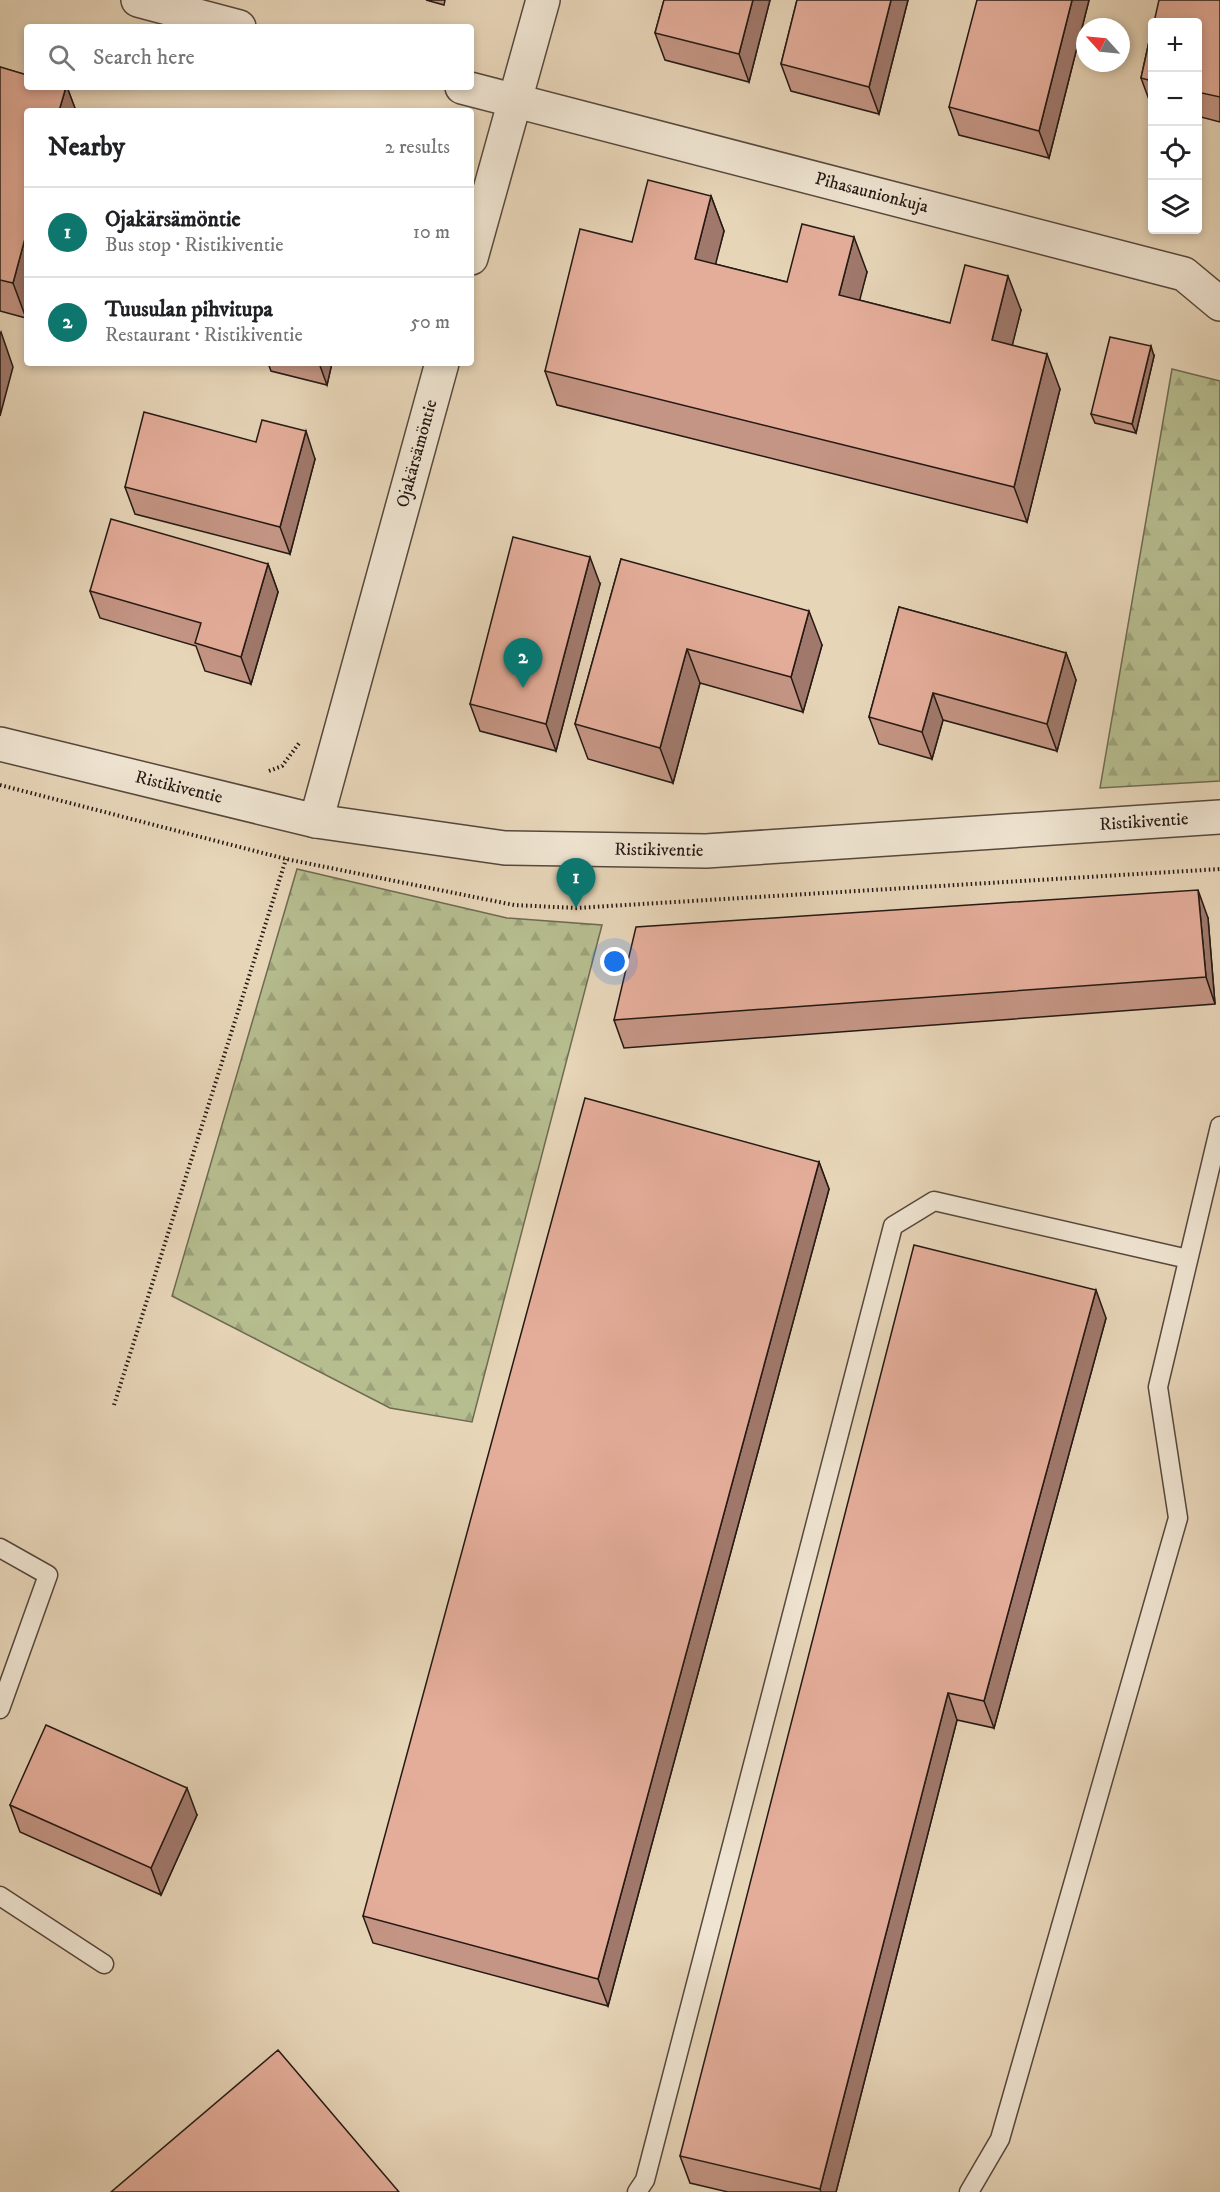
<!DOCTYPE html>
<meta charset="utf-8">
<style>
:root{--surface:#fff;--page:#f6f6f6;--text:#202124;--muted:#757577;--line:#e0e0e0;--accent:#0f766e}
body{margin:0;font-family:"IM FELL DW Pica",serif;background:var(--page);color:var(--text)}
.controls{position:absolute;right:18px;top:18px;display:grid;overflow:hidden;border-radius:6px;box-shadow:0 3px 9px #0003}
.controls button{width:54px;height:54px;display:grid;place-items:center;padding:0;border:0;border-bottom:2px solid var(--line);background:var(--surface);color:var(--text);font:30px sans-serif}
.compass{position:absolute;left:1076px;top:18px;width:54px;height:54px;border-radius:50%;background:var(--surface);box-shadow:0 3px 9px #0003;rotate:297deg}
.you{position:absolute;left:615px;top:962px;width:21px;height:21px;margin:-15px;border:4px solid #fff;border-radius:50%;background:#1a73e8;box-shadow:0 0 0 9px #1a73e833}
.badge{display:grid;place-items:center;width:39px;height:39px;border-radius:50%;background:var(--accent);color:#fff;font-size:20px;font-weight:700}
.pin{position:absolute;translate:-50% -50px;filter:drop-shadow(0 2px 3px #0008)}
.pin::after{content:'';position:absolute;top:32px;width:21px;height:18px;background:inherit;clip-path:polygon(0 0,100% 0,50% 100%)}
.list{margin:0;padding:0;list-style:none}
h2{display:flex;justify-content:space-between;align-items:center;height:78px;margin:0;padding:0 24px;font-size:26px}
h2 small{font-size:20px;font-weight:400;color:var(--muted)}
.list li{display:grid;grid-template-columns:39px 1fr auto;gap:18px;align-items:center;box-sizing:border-box;height:90px;padding:0 24px;border-top:2px solid var(--line)}
.list b{display:block;font-size:22px;white-space:nowrap}
.list p{margin:0;font-size:20px;white-space:nowrap;color:var(--muted)}
.list em{font-size:20px;font-style:normal;color:var(--muted)}
.icon{flex:none;width:33px;height:33px;fill:none;stroke:currentColor;stroke-width:2;stroke-linecap:round;stroke-linejoin:round}
.map{position:relative;flex:none;width:1220px;height:2192px;overflow:hidden}
.search{position:absolute;background:var(--surface);box-shadow:0 3px 9px #0003;left:24px;top:24px;width:450px;height:66px;display:flex;align-items:center;gap:15px;box-sizing:border-box;padding:0 21px;border-radius:6px;color:var(--muted);font-size:22px}
.panel{position:absolute;background:var(--surface);box-shadow:0 3px 9px #0003;left:24px;top:108px;width:450px;height:258px;border-radius:6px}
.map>svg:first-child{display:block}
.forest{fill:url(#forest-firs);stroke:#6e6b52;stroke-width:1.5}
.lines{fill:none;stroke-linecap:round;stroke-linejoin:round}
.service-casing{stroke:#56483d;stroke-width:21}
.minor-casing{stroke:#56483d;stroke-width:36}
.tertiary-casing{stroke:#56483d;stroke-width:36}
.path{stroke:#251914;stroke-width:4;stroke-dasharray:1.5 3;stroke-linecap:butt}
.service{stroke:#efe4d1;stroke-width:18}
.minor{stroke:#efe4d1;stroke-width:33}
.tertiary{stroke:#efe4d1;stroke-width:33}
.wall{fill:#c49584;stroke:#251914;stroke-width:1.5}
.shaded-wall{fill:#a0796c;stroke:#251914;stroke-width:1.5}
.building{fill:#e4ad9a;stroke:#251914;stroke-width:1.5}
.labels{text-anchor:middle;dominant-baseline:central;stroke-width:6;stroke-linejoin:round;paint-order:stroke}
.street-label{font-size:18px;fill:#251914;stroke:#efe4d1}
</style>
<div class="map">
<svg width="1220" height="2192" viewBox="0 0 1220 2192">
<defs>
<pattern id="forest-firs" width="22" height="20" patternUnits="userSpaceOnUse" patternTransform="scale(1.5)"><rect width="22" height="20" fill="#b6bd8f"/><path d="M5 1l3.5 6h-7zM16 11l3.5 6h-7z" fill="#9ca27a"/></pattern>
</defs>
<rect width="100%" height="100%" fill="#e7d5b8"/>
<filter id="stains"><feTurbulence type="fractalNoise" baseFrequency=".00333" numOctaves="4"/><feColorMatrix values="0 0 0 0 .2 0 0 0 0 .09 0 0 0 0 .02 0 0 0 .5 -.17"/></filter>
<radialGradient id="worn" r=".72"><stop offset=".6" stop-color="#630" stop-opacity="0"/><stop offset="1" stop-color="#630" stop-opacity=".3"/></radialGradient>
<path class="forest" d="M1172,369L1220,381V781L1100,788Z
M297,869L507,918L602,925L472,1422L390,1408L172,1296Z"/>
<g class="lines">
<defs>
<path id="service" d="M0,1548L48,1575L0,1709
M0,1896L104,1964
M637,2192L645,2180L893,1226L934,1201L1188,1259
M969,2192L1000,2139L1178,1518L1158,1387L1220,1126"/>
<g id="minor">
<path d="M138,0L239,27"/>
<path id="s1" d="M462,87L1184,274L1220,304"/>
<path d="M471,258L543,0"/>
<path id="s2" d="M316,821L442,363"/>
</g>
<g id="tertiary">
<path id="s3" d="M0,744L316,821L505,848L706,851L1220,817"/>
</g>
</defs>
<use href="#service" class="service-casing"/>
<use href="#minor" class="minor-casing"/>
<use href="#tertiary" class="tertiary-casing"/>
<path class="path" d="M269,771L282,766L300,742
M0,785L286,859L514,905L576,908L1220,869
M114,1405L286,859"/>
<use href="#service" class="service"/>
<use href="#minor" class="minor"/>
<use href="#tertiary" class="tertiary"/>
</g>
<path class="wall" d="M426,0H445L444,5Z
M664,0H770L749,82L665,60L655,33Z
M797,0H908L879,114L791,91L781,64Z
M1089,0L1049,158L959,135L949,107Z
M1220,0V122L1197,116V22Z
M1152,28V106L1151,105L1141,78Z
M0,67L67,87L76,111H27V312L26,318L0,311Z
M711,196L724,231L715,264L787,282L867,272L859,300L950,323L1021,310L1012,345L1060,389L1027,522L557,405L545,371L632,242Z
M1154,356L1136,433L1095,423L1091,414Z
M268,363H332L327,385L271,371Z
M315,459L290,554L135,514L125,487Z
M621,559L822,645L803,712L700,683L673,783L588,759L575,724Z
M268,564L278,592L251,684L205,671L196,646L100,618L90,591Z
M600,584L556,751L480,731L470,704Z
M899,607L1066,653L1076,680L1057,751L943,720L932,759L879,744L869,717Z
M1208,918L1215,1004L624,1048L614,1020Z
M819,1162L829,1189L608,2006L373,1943L363,1916Z
M1106,1318L994,1728L957,1720L836,2192H728L690,2183L680,2156Z
M10,1805L197,1815L161,1895L20,1832Z"/>
<path class="shaded-wall" d="M753,0H770L749,82L739,54Z
M891,0H908L879,114L869,87Z
M1072,0H1089L1049,158L1039,131Z
M66,87H67L76,111H59Z
M711,196L724,231L708,294L695,259Z
M27,231V312L26,318L13,283Z
M854,237L867,272L852,330L839,295Z
M1008,276L1021,310L1005,375L992,340Z
M1,332L13,367L0,416V334Z
M1151,346L1154,356L1136,433L1132,424Z
M1047,354L1060,389L1027,522L1014,487Z
M319,363H332L327,385Z
M306,431L315,459L290,554L280,527Z
M590,557L600,584L556,751L546,724Z
M268,564L278,592L251,684L241,657Z
M809,611L822,645L803,712L791,677Z
M687,649L700,683L673,783L660,748Z
M1066,653L1076,680L1057,751L1047,724Z
M933,693L943,720L932,759L922,732Z
M1198,890L1208,918L1215,1004L1206,977Z
M819,1162L829,1189L608,2006L598,1979Z
M1096,1290L1106,1318L994,1728L984,1701Z
M948,1693L957,1720L836,2192H821L820,2189Z
M187,1788L197,1815L161,1895L151,1868Z"/>
<path class="building" d="M664,0H753L739,54L655,33Z
M797,0H891L869,87L781,64Z
M977,0H1072L1039,131L949,107Z
M1159,0H1220V97L1197,92V22H1154Z
M1152,28V81L1141,78Z
M0,67L27,75V87H66L59,111H27V231L13,283L0,280Z
M648,180L711,196L695,259L787,282L802,224L854,237L839,295L950,323L965,265L1008,276L992,340L1047,354L1014,487L545,371L580,229L632,242Z
M1110,337L1151,346L1132,424L1091,414Z
M144,412L256,442L262,420L306,431L280,527L125,487Z
M111,519L268,564L241,657L195,643L201,623L90,591Z
M513,537L590,557L546,724L470,704Z
M621,559L809,611L791,677L687,649L660,748L575,724Z
M899,607L1066,653L1047,724L933,693L922,732L869,717Z
M1198,890L1206,977L614,1020L636,927Z
M585,1098L819,1162L598,1979L363,1916Z
M914,1245L1096,1290L984,1701L948,1693L820,2189L680,2156Z
M46,1725L187,1788L151,1868L10,1805Z
M278,2050L399,2192H111Z"/>
<g class="labels">
<g class="street-label">
<text stroke="none"><textPath href="#s1" startOffset="423">Pihasaunionkuja</textPath></text>
<text stroke="none"><textPath href="#s2" startOffset="381">Ojakärsämöntie</textPath></text>
<text stroke="none"><textPath href="#s3" startOffset="184">Ristikiventie</textPath></text>
<text stroke="none"><textPath href="#s3" startOffset="1156">Ristikiventie</textPath></text>
<text stroke="none"><textPath href="#s3" startOffset="670">Ristikiventie</textPath></text>
</g>
</g>
<rect width="100%" height="100%" filter="url(#stains)"/>
<rect width="100%" height="100%" fill="url(#worn)"/>
</svg>
<div class="controls">
<button>+</button>
<button>−</button>
<button><svg class="icon" aria-label="locate" viewBox="0 0 24 24"><circle cx="12" cy="12" r="6"/><path d="M12 2v4M12 18v4M2 12h4M18 12h4"/></svg></button>
<button><svg class="icon" aria-label="layers" viewBox="0 0 24 24"><path d="M12 4l9 5-9 5-9-5zM3 14l9 5 9-5"/></svg></button>
</div>
<svg class="compass" viewBox="-18 -18 36 36"><path d="M0-13l5 13h-10z" fill="#e53935"/><path d="M0 13l5-13h-10z" fill="#757577"/></svg>
<div class="you"></div>
<div class="pin badge" style="left:576px;top:908px">1</div>
<div class="pin badge" style="left:523px;top:688px">2</div>
<div class="search"><svg class="icon" aria-label="search" viewBox="0 0 24 24"><circle cx="10" cy="10" r="6"/><path d="M15 15l6 6"/></svg>Search here</div>
<section class="panel">
<h2>Nearby<small>2 results</small></h2>
<ul class="list">
<li><span class="badge">1</span><div><b>Ojakärsämöntie</b><p>Bus stop · Ristikiventie</p></div><em>10 m</em></li>
<li><span class="badge">2</span><div><b>Tuusulan pihvitupa</b><p>Restaurant · Ristikiventie</p></div><em>50 m</em></li>
</ul>
</section>
</div>
